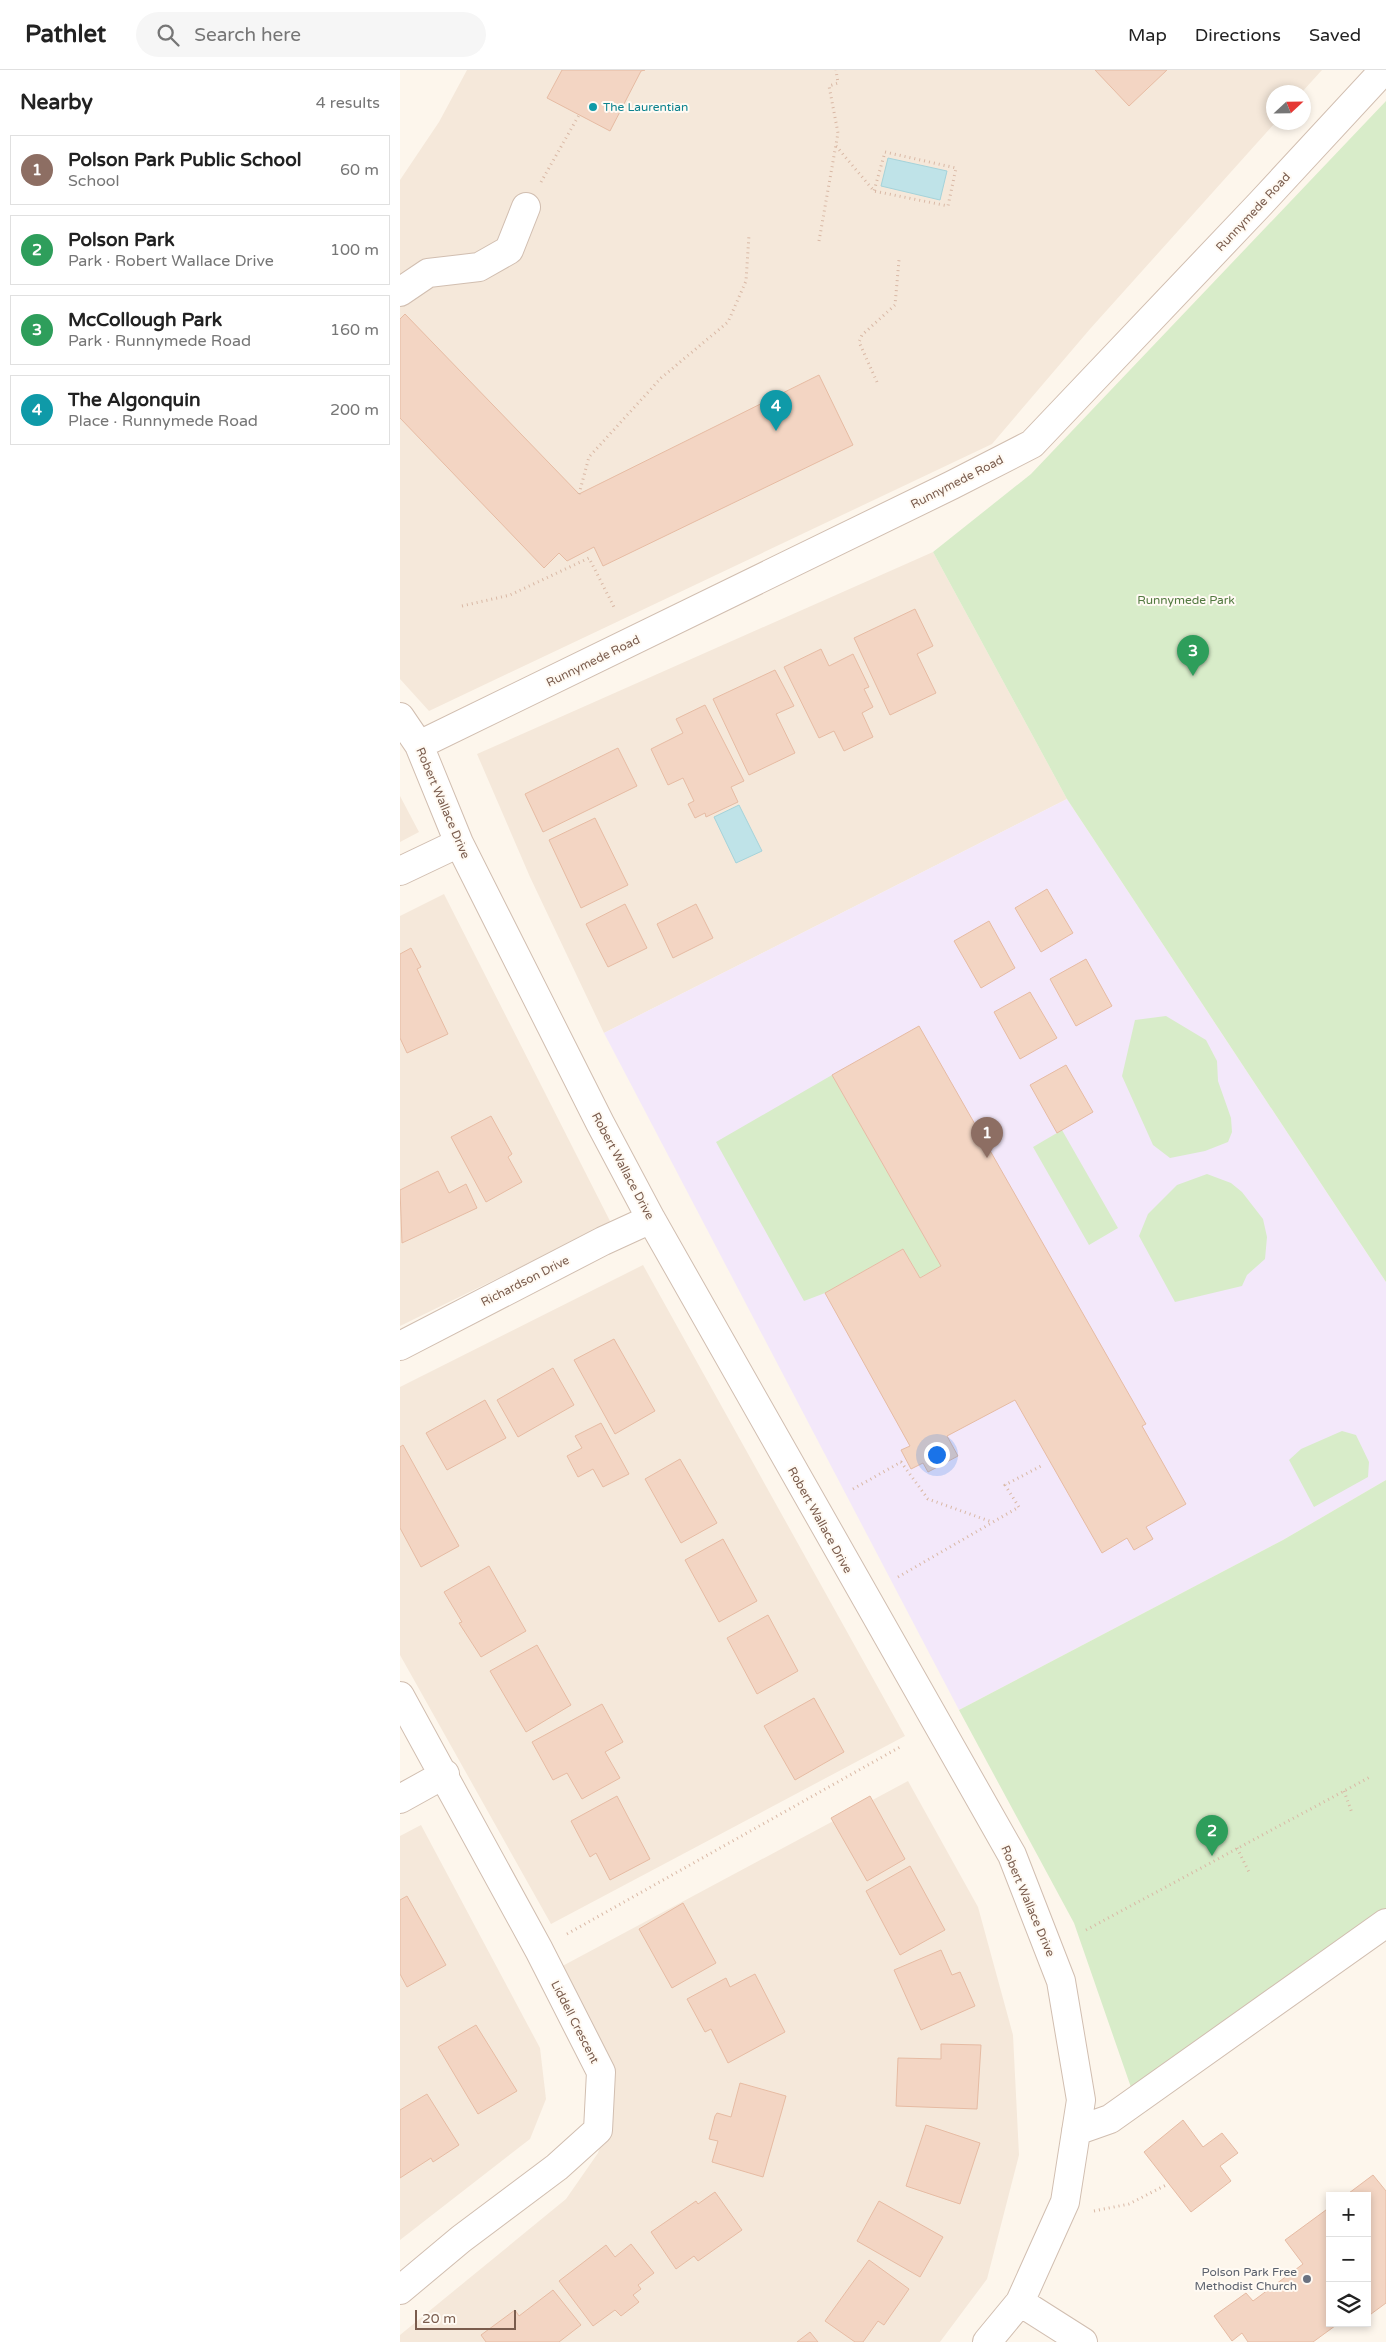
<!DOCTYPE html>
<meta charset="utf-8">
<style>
:root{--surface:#fff;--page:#f6f6f6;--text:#222;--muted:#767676;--line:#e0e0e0;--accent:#e76f51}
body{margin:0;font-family:"Varela Round",sans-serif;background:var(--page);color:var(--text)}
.controls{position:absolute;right:15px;bottom:15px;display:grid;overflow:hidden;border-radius:0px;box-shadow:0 2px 8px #0003}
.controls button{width:45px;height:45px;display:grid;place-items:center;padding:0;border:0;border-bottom:1px solid var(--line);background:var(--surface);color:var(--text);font:25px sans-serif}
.compass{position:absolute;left:866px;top:15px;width:45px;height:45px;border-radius:50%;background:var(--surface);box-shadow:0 2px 8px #0003;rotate:68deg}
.scale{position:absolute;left:15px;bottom:12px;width:101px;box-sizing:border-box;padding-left:5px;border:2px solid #7a5c4d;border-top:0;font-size:14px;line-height:18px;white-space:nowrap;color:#7a5c4d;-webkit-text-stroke:4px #fffaf3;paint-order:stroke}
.you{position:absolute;left:536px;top:1384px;width:18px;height:18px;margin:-12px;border:4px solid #fff;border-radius:50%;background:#1a73e8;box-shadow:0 0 0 8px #1a73e833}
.badge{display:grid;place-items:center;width:32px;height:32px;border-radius:50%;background:var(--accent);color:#fff;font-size:16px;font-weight:700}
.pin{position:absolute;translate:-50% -41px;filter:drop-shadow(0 1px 2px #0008)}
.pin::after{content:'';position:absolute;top:26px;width:18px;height:15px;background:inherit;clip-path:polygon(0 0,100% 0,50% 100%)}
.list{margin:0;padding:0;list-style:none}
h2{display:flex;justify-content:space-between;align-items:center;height:65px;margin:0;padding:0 20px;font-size:21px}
h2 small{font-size:16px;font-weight:400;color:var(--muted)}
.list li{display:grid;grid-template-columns:32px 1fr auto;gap:15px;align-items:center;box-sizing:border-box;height:70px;margin:0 10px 10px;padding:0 10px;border:1px solid var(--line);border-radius:0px}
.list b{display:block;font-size:19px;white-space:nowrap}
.list p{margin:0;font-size:16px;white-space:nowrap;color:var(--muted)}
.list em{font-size:16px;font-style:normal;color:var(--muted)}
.icon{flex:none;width:28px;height:28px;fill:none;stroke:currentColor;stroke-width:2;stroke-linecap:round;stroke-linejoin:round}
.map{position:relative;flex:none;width:986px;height:2272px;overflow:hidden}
header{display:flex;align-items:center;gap:30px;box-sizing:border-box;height:70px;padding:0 25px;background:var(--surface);border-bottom:1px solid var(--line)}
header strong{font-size:24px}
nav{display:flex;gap:28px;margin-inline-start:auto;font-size:18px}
.search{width:350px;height:45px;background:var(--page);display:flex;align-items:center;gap:12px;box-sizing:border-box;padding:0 18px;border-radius:28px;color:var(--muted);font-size:19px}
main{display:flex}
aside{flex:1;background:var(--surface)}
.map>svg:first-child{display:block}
.residential{fill:#f5e8da}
.education{fill:#f3e8fa}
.green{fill:#d8ecc9}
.water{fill:#bfe3e8;stroke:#a5d3da}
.building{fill:#f3d5c3;stroke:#e6bba3}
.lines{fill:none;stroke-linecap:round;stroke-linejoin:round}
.minor-casing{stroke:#d1beb0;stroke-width:30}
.path{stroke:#d9b8a5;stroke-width:3;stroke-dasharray:1 4;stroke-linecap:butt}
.minor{stroke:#fff;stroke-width:28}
.culture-dot{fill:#0f9aa8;stroke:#fffaf3;stroke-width:2}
.worship-dot{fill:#6b7280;stroke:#fffaf3;stroke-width:2}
.labels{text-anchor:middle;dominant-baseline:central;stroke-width:4;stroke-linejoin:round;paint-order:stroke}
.culture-label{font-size:12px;fill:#0d838f;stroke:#fffaf3;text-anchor:start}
.street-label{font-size:12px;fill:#7a5c4d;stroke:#fffaf3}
.park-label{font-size:12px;fill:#537a41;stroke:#fffaf3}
.worship-label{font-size:12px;fill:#5b616d;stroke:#fffaf3;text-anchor:end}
</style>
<header>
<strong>Pathlet</strong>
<div class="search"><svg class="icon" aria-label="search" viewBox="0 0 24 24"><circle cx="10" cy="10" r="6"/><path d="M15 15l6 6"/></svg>Search here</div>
<nav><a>Map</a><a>Directions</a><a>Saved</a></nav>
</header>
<main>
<aside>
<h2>Nearby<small>4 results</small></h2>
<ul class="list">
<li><span class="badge" style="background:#8d6e63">1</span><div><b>Polson Park Public School</b><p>School</p></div><em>60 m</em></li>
<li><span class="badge" style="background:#2e9e5b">2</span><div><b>Polson Park</b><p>Park · Robert Wallace Drive</p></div><em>100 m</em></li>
<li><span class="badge" style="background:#2e9e5b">3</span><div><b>McCollough Park</b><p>Park · Runnymede Road</p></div><em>160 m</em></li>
<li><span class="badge" style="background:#0f9aa8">4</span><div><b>The Algonquin</b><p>Place · Runnymede Road</p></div><em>200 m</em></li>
</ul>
</aside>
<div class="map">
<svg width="986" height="2272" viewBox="0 0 986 2272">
<rect width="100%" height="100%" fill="#fdf6ec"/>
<path class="residential" d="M67,0H922L902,22H874V52L875,53L690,259L592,374L29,641L0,609V110L39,52Z
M533,482L667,729L204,963L130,807L77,684Z
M0,726L19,762L0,772Z
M44,824L211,1153L0,1256V846Z
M243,1195L505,1666L151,1854L0,1585V1317Z
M508,1711L578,1837L613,1965L619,2085L587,2209L540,2272H0V2265L166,2129L198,2083L213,2033L202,1985L155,1900Z
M21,1755L140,1978L146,2029L130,2069L0,2170V1766Z"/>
<path class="education" d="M667,729L986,1212V1410L883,1470L559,1640L204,963Z"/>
<path class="green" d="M986,31V1212L667,729L533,482L631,404Z
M766,946L806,970L817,991L818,1011L831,1048L832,1062L828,1072L805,1081L770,1088L753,1075L722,1006L735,950Z
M432,1005L541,1196L520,1208L503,1179L425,1223L404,1231L316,1072Z
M662,1060L718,1158L689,1175L633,1077Z
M807,1104L831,1113L842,1122L863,1149L867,1167L865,1189L847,1205L842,1216L775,1232L739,1166L748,1144L777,1115Z
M942,1361L956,1365L969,1392L968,1407L914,1437L889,1390L901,1379Z
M986,1410V1861L734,2026L674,1853L559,1640L883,1470Z"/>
<path class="water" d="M488,88L547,101L540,130L481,116Z
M339,735L362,781L336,793L314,747Z"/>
<path class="building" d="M162,0H245L241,1L210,61L147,28Z
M695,0H767L729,36Z
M5,244L179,424L419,305L453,375L203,496L194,477L167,491L159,483L144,498L0,348V249Z
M515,539L533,576L517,584L536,623L490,645L454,568Z
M421,579L429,596L453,584L469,617L464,619L473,637L462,643L473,667L444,681L434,661L419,668L384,597Z
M375,600L394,636L376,644L395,683L349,705L313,629Z
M305,635L344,711L331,717L338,732L306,747L305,743L295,748L288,734L294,731L283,708L268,715L251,679L283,663L276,649Z
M218,678L237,716L143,762L125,724Z
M195,748L228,815L181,838L149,770Z
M647,819L673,863L641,882L615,838Z
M225,834L247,878L208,897L186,854Z
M296,834L313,868L273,888L257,854Z
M589,851L615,898L581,918L554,871Z
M11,878L21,897L17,899L48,964L7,983L0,968V884Z
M686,889L712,936L676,956L650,909Z
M630,922L657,968L620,989L594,942Z
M519,956L743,1349L746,1354L742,1356L786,1434L746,1457L753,1469L734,1480L727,1468L702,1483L615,1330L547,1366L558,1386L528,1402L523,1393L511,1399L501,1380L510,1376L425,1223L503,1179L520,1208L541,1196L432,1005Z
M666,995L693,1042L657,1063L630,1015Z
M91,1046L112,1084L108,1087L122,1112L86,1132L51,1067Z
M38,1101L49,1123L66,1114L77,1138L2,1173L0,1120Z
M214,1269L255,1341L215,1364L174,1290Z
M153,1298L174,1335L118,1367L97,1330Z
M85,1330L106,1368L47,1400L26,1363Z
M201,1353L229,1404L203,1417L193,1399L178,1407L167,1386L182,1378L175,1366Z
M3,1375L59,1476L21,1497L0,1458V1377Z
M280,1389L317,1453L281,1473L245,1409Z
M323,1469L357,1531L319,1552L285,1490Z
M89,1496L126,1561L81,1587L59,1553L62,1552L44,1522Z
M368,1545L398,1601L357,1624L327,1568Z
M137,1575L171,1635L126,1662L90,1601Z
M414,1628L444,1682L395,1710L364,1656Z
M202,1634L223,1672L205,1682L220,1708L182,1729L167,1703L153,1710L132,1672Z
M217,1726L250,1789L210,1810L196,1783L190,1787L189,1785L171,1751Z
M470,1726L505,1789L467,1811L431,1748Z
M510,1796L545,1860L500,1885L466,1821Z
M7,1826L46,1895L7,1917L0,1904V1830Z
M283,1833L316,1893L272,1918L239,1859Z
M541,1880L552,1905L560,1902L575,1936L521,1960L494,1900Z
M355,1904L385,1962L328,1993L311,1959L305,1962L287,1929L326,1908L330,1917Z
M76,1955L117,2021L78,2044L38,1977Z
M541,1974L581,1975L577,2039L496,2036L498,1988L541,1989Z
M340,2013L386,2026L363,2107L312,2092L318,2071L309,2069L315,2046L317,2043L331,2047Z
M27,2024L59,2075L33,2092L31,2088L0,2108V2040Z
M783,2050L803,2077L822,2063L838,2083L820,2096L831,2111L791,2142L744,2082Z
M526,2055L580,2073L560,2134L506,2116Z
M973,2105L986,2121V2233L967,2247V2126H945Z
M315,2122L342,2160L298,2191L294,2186L276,2199L251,2162L296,2131L298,2134Z
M479,2131L543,2167L520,2207L457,2171Z
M930,2137V2253H939L913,2272H848L842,2263L832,2271L814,2246L846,2223L853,2231L903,2194L885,2170Z
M231,2174L254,2203L238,2215L241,2219L233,2225L239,2232L221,2246L215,2240L193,2256L159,2211L206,2175L215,2187Z
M469,2190L509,2219L484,2255L478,2251L463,2272H455L425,2251Z
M153,2220L181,2255L159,2272H86L81,2265L115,2240L119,2246Z
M410,2262L418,2272H397Z"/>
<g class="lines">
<defs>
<path id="minor" d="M0,222L28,203L79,197L109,180L126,137
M0,647L19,675L59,773L200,1053L251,1149L612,1785L661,1911L681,2030L665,2132L620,2232L587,2272
M19,675L552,415L632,374L860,134L984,0
M0,801L59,773
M0,1276L203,1171L251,1149
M0,1626L139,1880L201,2002L198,2060L157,2097L61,2169L0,2220
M0,1729L45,1704
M676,2061L710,2049L986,1853
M620,2232L683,2272"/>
</defs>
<use href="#minor" class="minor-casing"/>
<path class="path" d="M436,76L474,121L548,136L556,98L485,82L474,121
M141,112L179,45
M419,171L438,63L429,16L438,13L436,0
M477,312L459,272L462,265L495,235L499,190
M179,424L189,387L261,308L328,252L346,211L349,165
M62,536L110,525L189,488L214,537
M453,1419L501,1392L528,1429L592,1452
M498,1507L619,1437L605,1415L641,1396
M944,1721L952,1743
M837,1778L850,1804
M686,1860L970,1707
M167,1864L500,1677
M694,2141L729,2134L768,2114"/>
<use href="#minor" class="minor"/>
</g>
<circle class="culture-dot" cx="193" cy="37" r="5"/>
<circle class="worship-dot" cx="907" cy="2209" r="5"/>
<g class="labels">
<g class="culture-label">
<text x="203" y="37">The Laurentian</text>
</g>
<g class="street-label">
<text transform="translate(853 142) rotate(-47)">Runnymede Road</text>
<text transform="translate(557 412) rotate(-27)">Runnymede Road</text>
<text transform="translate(193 591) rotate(-26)">Runnymede Road</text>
<text transform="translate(43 733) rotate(67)">Robert Wallace Drive</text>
<text transform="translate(223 1096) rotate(62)">Robert Wallace Drive</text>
<text transform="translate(125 1211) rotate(-27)">Richardson Drive</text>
<text transform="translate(420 1450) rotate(61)">Robert Wallace Drive</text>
<text transform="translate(628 1831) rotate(67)">Robert Wallace Drive</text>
<text transform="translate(175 1952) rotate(63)">Liddell Crescent</text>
</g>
<g class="park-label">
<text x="786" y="530">Runnymede Park</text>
</g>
<g class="worship-label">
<text x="897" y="2202">Polson Park Free<tspan x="897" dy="14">Methodist Church</tspan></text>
</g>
</g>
</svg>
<div class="controls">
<button>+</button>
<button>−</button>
<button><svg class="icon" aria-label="layers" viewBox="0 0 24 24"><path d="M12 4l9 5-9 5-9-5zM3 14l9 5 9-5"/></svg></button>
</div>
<svg class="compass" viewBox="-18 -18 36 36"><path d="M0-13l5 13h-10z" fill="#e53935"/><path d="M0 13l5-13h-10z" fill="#767676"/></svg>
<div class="scale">20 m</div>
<div class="you"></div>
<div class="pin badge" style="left:587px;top:1088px;background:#8d6e63">1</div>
<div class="pin badge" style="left:812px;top:1786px;background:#2e9e5b">2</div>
<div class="pin badge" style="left:793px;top:606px;background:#2e9e5b">3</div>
<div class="pin badge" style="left:376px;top:361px;background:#0f9aa8">4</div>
</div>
</main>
